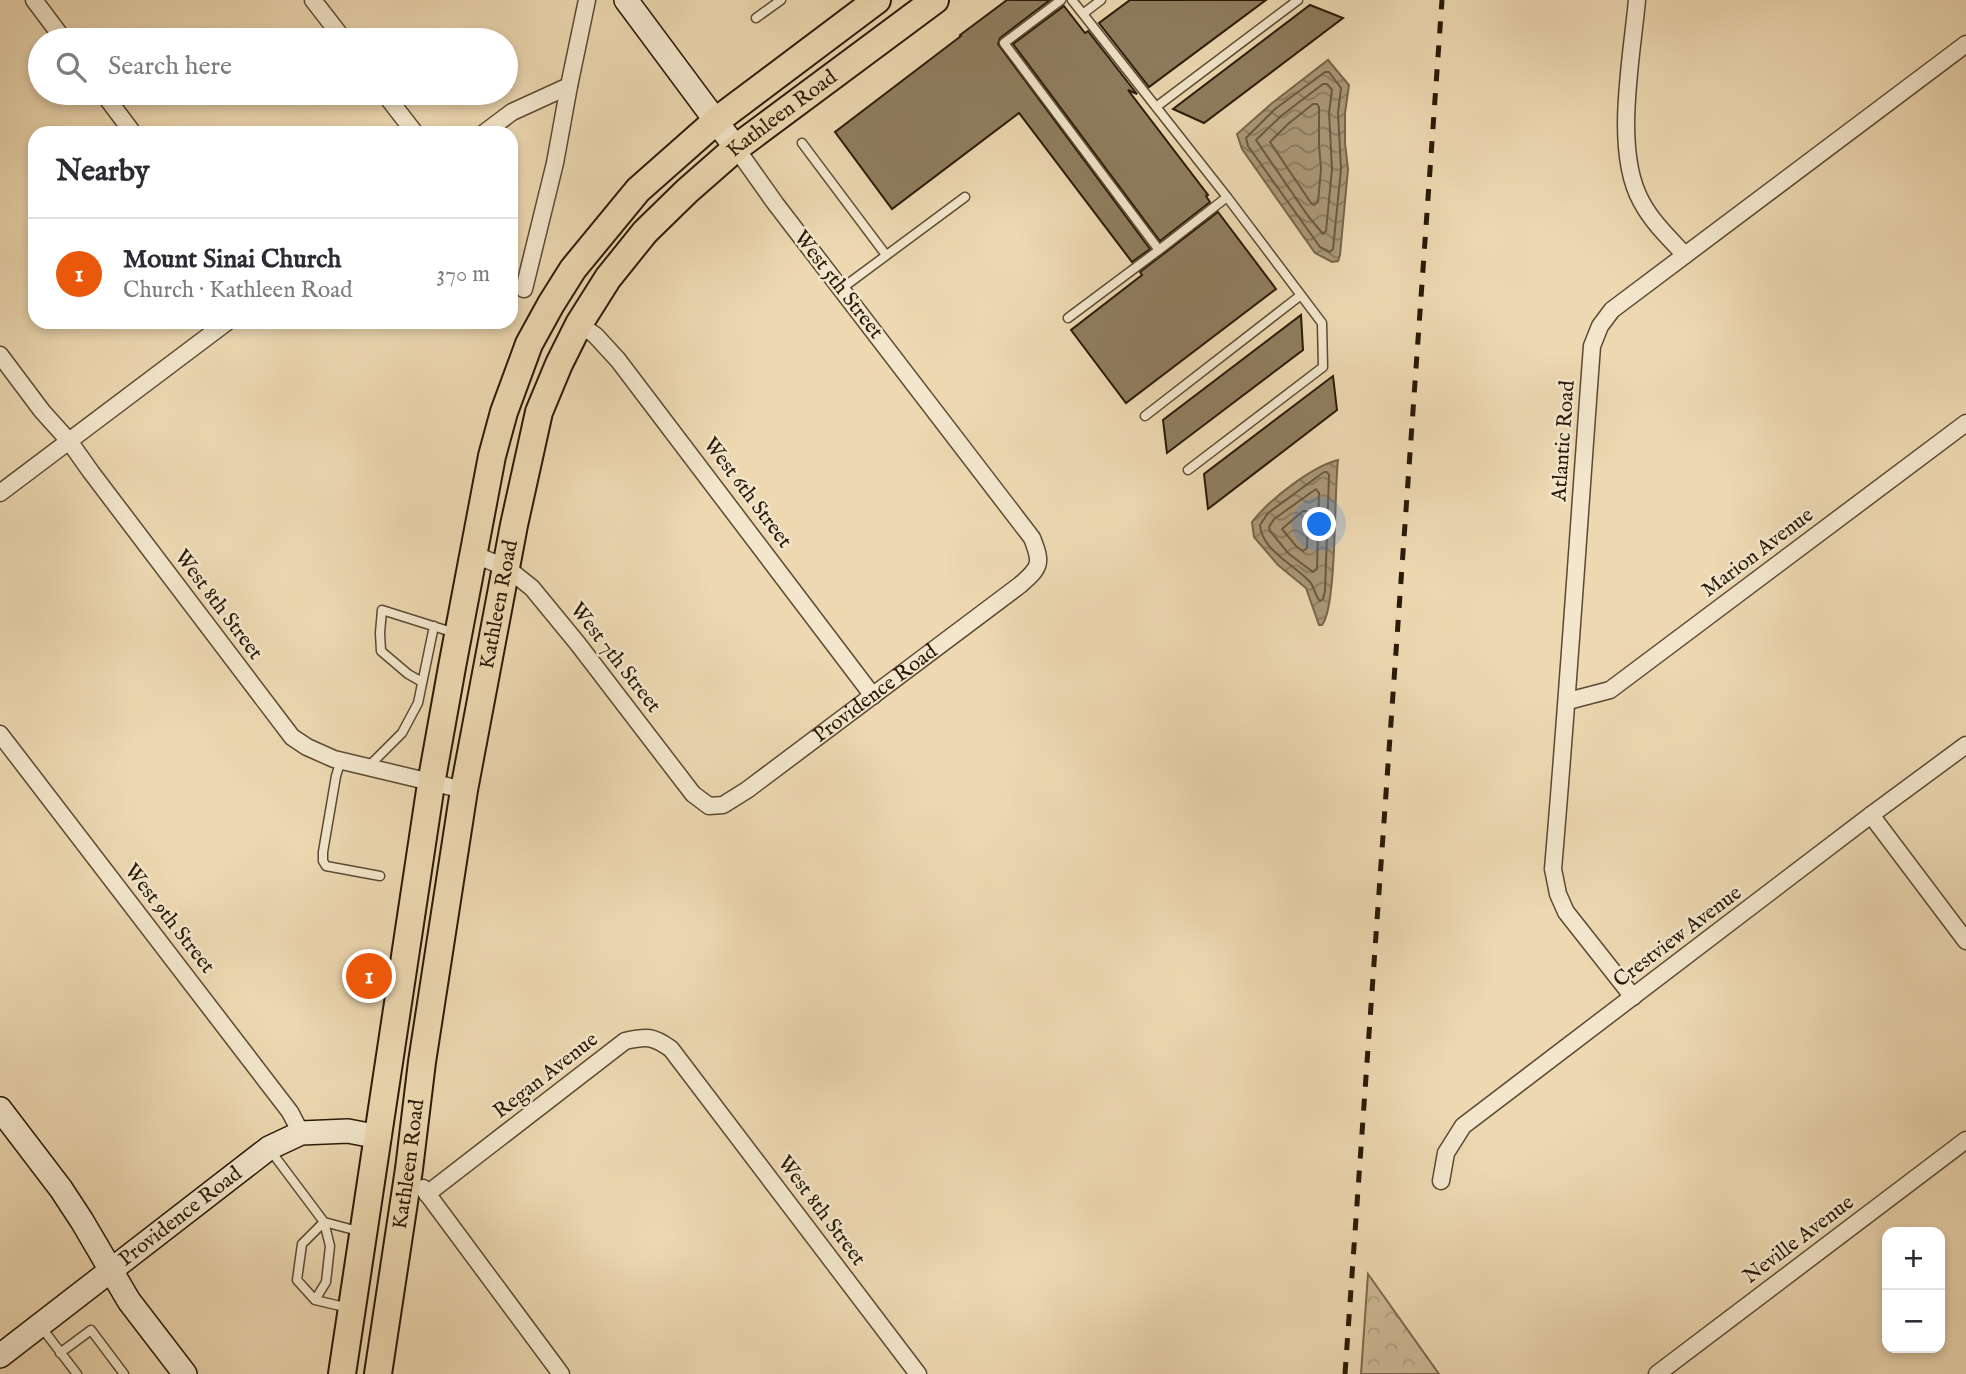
<!DOCTYPE html>
<meta charset="utf-8">
<style>
:root{--surface:#fff;--page:#f7f7f7;--text:#2b2b33;--muted:#7c7c81;--line:#e1e1e2;--accent:#ea580c}
body{margin:0;font-family:"IM FELL English",serif;background:var(--page);color:var(--text)}
.controls{position:absolute;right:21px;bottom:21px;display:grid;overflow:hidden;border-radius:14px;box-shadow:0 4px 10px #0003}
.controls button{width:63px;height:63px;display:grid;place-items:center;padding:0;border:0;border-bottom:2px solid var(--line);background:var(--surface);color:var(--text);font:35px sans-serif}
.you{position:absolute;left:1320px;top:525px;width:24px;height:24px;margin:-18px;border:5px solid #fff;border-radius:50%;background:#1a73e8;box-shadow:0 0 0 10px #1a73e833}
.badge{display:grid;place-items:center;width:46px;height:46px;border-radius:50%;background:var(--accent);color:#fff;font-size:23px;font-weight:700}
.pin{position:absolute;translate:-50% -50%;border:4px solid #fff;box-shadow:0 2px 7px #0006}
.list{margin:0;padding:0;list-style:none}
h2{display:flex;justify-content:space-between;align-items:center;height:91px;margin:0;padding:0 28px;font-size:30px}
h2 small{font-size:23px;font-weight:400;color:var(--muted)}
.list li{display:grid;grid-template-columns:46px 1fr auto;gap:21px;align-items:center;box-sizing:border-box;height:112px;padding:0 28px;border-top:2px solid var(--line)}
.list b{display:block;font-size:26px;white-space:nowrap}
.list p{margin:0;font-size:23px;white-space:nowrap;color:var(--muted)}
.list em{font-size:23px;font-style:normal;color:var(--muted)}
.icon{flex:none;width:38px;height:38px;fill:none;stroke:currentColor;stroke-width:2;stroke-linecap:round;stroke-linejoin:round}
.map{position:relative;flex:none;width:1966px;height:1374px;overflow:hidden}
.search{position:absolute;background:var(--surface);box-shadow:0 4px 10px #0003;left:28px;top:28px;width:490px;height:77px;display:flex;align-items:center;gap:18px;box-sizing:border-box;padding:0 24px;border-radius:38px;color:var(--muted);font-size:26px}
.panel{position:absolute;background:var(--surface);box-shadow:0 4px 10px #0003;left:28px;top:126px;width:490px;height:203px;border-radius:21px}
.map>svg:first-child{display:block}
.forest{fill:url(#forest-crowns);stroke:#7a694e;stroke-width:2}
.water{fill:url(#water-waves);stroke:#76654a;stroke-width:2}
.lines{fill:none;stroke-linecap:round;stroke-linejoin:round}
.shore{stroke:#6a583f;stroke-width:2}
.building{fill:#8f7d5f;stroke:#291a07;stroke-width:2}
.lane-casing{stroke:#5a4a32;stroke-width:11}
.street-casing{stroke:#5a4a32;stroke-width:19}
.secondary-casing{stroke:#291a07;stroke-width:26}
.primary-casing{stroke:#291a07;stroke-width:30}
.lane{stroke:#f3e6cc;stroke-width:8}
.street{stroke:#f3e6cc;stroke-width:16}
.secondary{stroke:#f3e6cc;stroke-width:23}
.primary{stroke:#edd8b1;stroke-width:26}
.rail{stroke:#291a07;stroke-width:5;stroke-dasharray:12 12;stroke-linecap:butt}
.labels{text-anchor:middle;dominant-baseline:central;stroke-width:5;stroke-linejoin:round;paint-order:stroke}
.street-label{font-size:21px;fill:#291a07;stroke:#f3e6cc}
</style>
<div class="map">
<svg width="1966" height="1374" viewBox="0 0 1966 1374">
<defs>
<pattern id="forest-crowns" width="20" height="18" patternUnits="userSpaceOnUse" patternTransform="scale(1.75)"><rect width="20" height="18" fill="#ccb894"/><path d="M2 6a3 3 0 1 1 6 0M12 15a3 3 0 1 1 6 0" fill="none" stroke="#af9e7e"/></pattern>
<pattern id="water-waves" width="16" height="10" patternUnits="userSpaceOnUse" patternTransform="scale(1.75)"><rect width="16" height="10" fill="#aa9777"/><path d="M0 5q4-4 8 0t8 0" fill="none" stroke="#8a7a60"/></pattern>
</defs>
<rect width="100%" height="100%" fill="#edd8b1"/>
<filter id="stains"><feTurbulence type="fractalNoise" baseFrequency=".00286" numOctaves="4"/><feColorMatrix values="0 0 0 0 .2 0 0 0 0 .09 0 0 0 0 .02 0 0 0 .5 -.17"/></filter>
<radialGradient id="worn" r=".72"><stop offset=".6" stop-color="#630" stop-opacity="0"/><stop offset="1" stop-color="#630" stop-opacity=".3"/></radialGradient>
<path class="forest" d="M1368,1274L1439,1374H1361Z"/>
<path class="water" d="M1328,60L1349,85L1345,113V143L1348,169L1340,255L1338,261L1332,262L1315,253L1242,149L1237,134L1271,104Z
M1338,460C1334,492 1337,607 1322,625H1319L1306,588L1278,565L1254,537L1252,522C1269,500 1311,467 1338,460Z"/>
<g class="lines">
<path class="shore" d="M1325,72H1329L1341,88L1338,113L1341,169L1333,249L1330,252L1320,247L1248,146L1246,138L1275,109Z
M1323,84H1327L1332,90L1329,113L1332,169L1326,231L1323,234L1308,216L1256,140L1281,116Z
M1313,104H1317L1319,107V145L1321,169L1318,202L1314,205L1311,203L1270,142L1288,124Z
M1324,472H1327L1329,475L1325,591L1323,599L1320,601C1315,596 1315,588 1310,582C1294,564 1262,551 1260,525L1268,513Z
M1316,489L1319,493L1317,569L1313,572L1289,554L1270,531L1269,527L1274,519Z
M1303,511H1306L1308,514L1307,548L1303,551L1296,546L1282,529Z"/>
</g>
<path class="building" d="M1007,0H1050L1000,38L998,44L1150,249L1132,262L1019,113L892,209L835,132L961,36L960,35Z
M1130,0H1266L1149,87L1099,23Z
M1310,5L1343,18L1204,123L1173,109Z
M1064,6L1085,33L1088,31L1137,94L1128,90L1208,195L1206,196L1210,202L1160,241L1013,44Z
M1218,212L1276,289L1126,403L1071,330L1142,275L1140,272Z
M1301,315L1303,350L1167,453L1163,420Z
M1333,376L1337,410L1208,509L1204,474Z"/>
<g class="lines">
<defs>
<path id="lane" d="M1061,0L1004,43L1159,250L1227,197L1072,0
M1084,13L1101,0
M756,18L781,0
M1156,107L1298,0
M802,143L886,255
M841,289L965,197
M1068,318L1159,250
M1145,416L1301,295
M1188,470L1323,367L1322,323L1227,197
M422,682L408,674L381,651L380,633L382,610L455,633
M341,760L336,776L323,852V861L326,866L380,876
M368,767L402,733L418,703L434,626
M270,1150L324,1222L330,1246L326,1282L315,1300
M324,1222L302,1244L297,1280L315,1300L349,1308
M324,1222L358,1231
M42,1328L77,1374
M60,1353L91,1330L124,1374"/>
<g id="street">
<path d="M34,0L64,40"/>
<path d="M313,0L344,40"/>
<path d="M1637,0C1632,57 1613,150 1641,201C1652,222 1669,238 1685,255"/>
<path d="M103,93L133,133"/>
<path d="M384,93L415,133"/>
<path d="M484,133L512,112L569,86"/>
<path d="M524,289L555,163L569,86L587,0"/>
<path d="M579,324L595,335L618,360L873,696"/>
<path d="M0,355L42,411L69,441L91,472L292,737L307,747L334,759L464,790"/>
<path d="M0,493L227,322"/>
<path id="s1" d="M473,554L507,568L532,588L578,644L693,794L709,806L723,805L747,790L1020,585C1041,567 1042,563 1032,538L775,203L736,148"/>
<path d="M1568,701L1610,690L1966,423"/>
<path d="M0,734L290,1112L301,1133"/>
<path d="M1871,815L1966,941"/>
<path d="M1633,997L1566,912L1558,894L1553,869C1568,695 1579,520 1592,346L1600,326L1612,310L1966,44"/>
<path d="M1441,1181L1446,1153L1463,1126L1871,815L1966,745"/>
<path d="M423,1188L561,1374"/>
<path d="M427,1194L625,1041C647,1036 653,1036 671,1049L918,1374"/>
<path d="M1657,1374L1966,1140"/>
</g>
<g id="secondary">
<path d="M626,0L736,148"/>
<path d="M0,1109L61,1189L82,1221L129,1301L185,1374"/>
<path id="s2" d="M0,1356L269,1148L301,1133L348,1131L379,1137"/>
</g>
<g id="primary">
<path d="M342,1374L431,784L452,667L492,456L504,412L529,344L551,304L573,269L638,190L716,121L877,0"/>
<path id="s3" d="M378,1374L409,1169L422,1062L464,790L514,525L539,412L559,364L579,324L608,278L645,232L687,191L736,148L935,0"/>
</g>
</defs>
<use href="#lane" class="lane-casing"/>
<use href="#street" class="street-casing"/>
<use href="#secondary" class="secondary-casing"/>
<use href="#primary" class="primary-casing"/>
<use href="#lane" class="lane"/>
<use href="#street" class="street"/>
<use href="#secondary" class="secondary"/>
<use href="#primary" class="primary"/>
<path class="rail" d="M1345,1374L1442,0"/>
</g>
<g class="labels">
<g class="street-label">
<text stroke="none"><textPath href="#s3" startOffset="1367">Kathleen Road</textPath></text>
<text transform="translate(838 285) rotate(52)">West 5th Street</text>
<text transform="translate(1564 441) rotate(-86)">Atlantic Road</text>
<text transform="translate(747 493) rotate(53)">West 6th Street</text>
<text transform="translate(1758 553) rotate(-37)">Marion Avenue</text>
<text transform="translate(218 605) rotate(53)">West 8th Street</text>
<text stroke="none"><textPath href="#s3" startOffset="779">Kathleen Road</textPath></text>
<text transform="translate(615 658) rotate(52)">West 7th Street</text>
<text stroke="none"><textPath href="#s1" startOffset="553">Providence Road</textPath></text>
<text transform="translate(169 919) rotate(52)">West 9th Street</text>
<text transform="translate(1678 937) rotate(-37)">Crestview Avenue</text>
<text transform="translate(546 1076) rotate(-38)">Regan Avenue</text>
<text stroke="none"><textPath href="#s3" startOffset="212">Kathleen Road</textPath></text>
<text transform="translate(821 1211) rotate(53)">West 8th Street</text>
<text stroke="none"><textPath href="#s2" startOffset="228">Providence Road</textPath></text>
<text transform="translate(1799 1240) rotate(-37)">Neville Avenue</text>
</g>
</g>
<rect width="100%" height="100%" filter="url(#stains)"/>
<rect width="100%" height="100%" fill="url(#worn)"/>
</svg>
<div class="controls">
<button>+</button>
<button>−</button>
</div>
<div class="you"></div>
<div class="pin badge" style="left:369px;top:976px">1</div>
<div class="search"><svg class="icon" aria-label="search" viewBox="0 0 24 24"><circle cx="10" cy="10" r="6"/><path d="M15 15l6 6"/></svg>Search here</div>
<section class="panel">
<h2>Nearby<small></small></h2>
<ul class="list">
<li><span class="badge">1</span><div><b>Mount Sinai Church</b><p>Church · Kathleen Road</p></div><em>370 m</em></li>
</ul>
</section>
</div>
